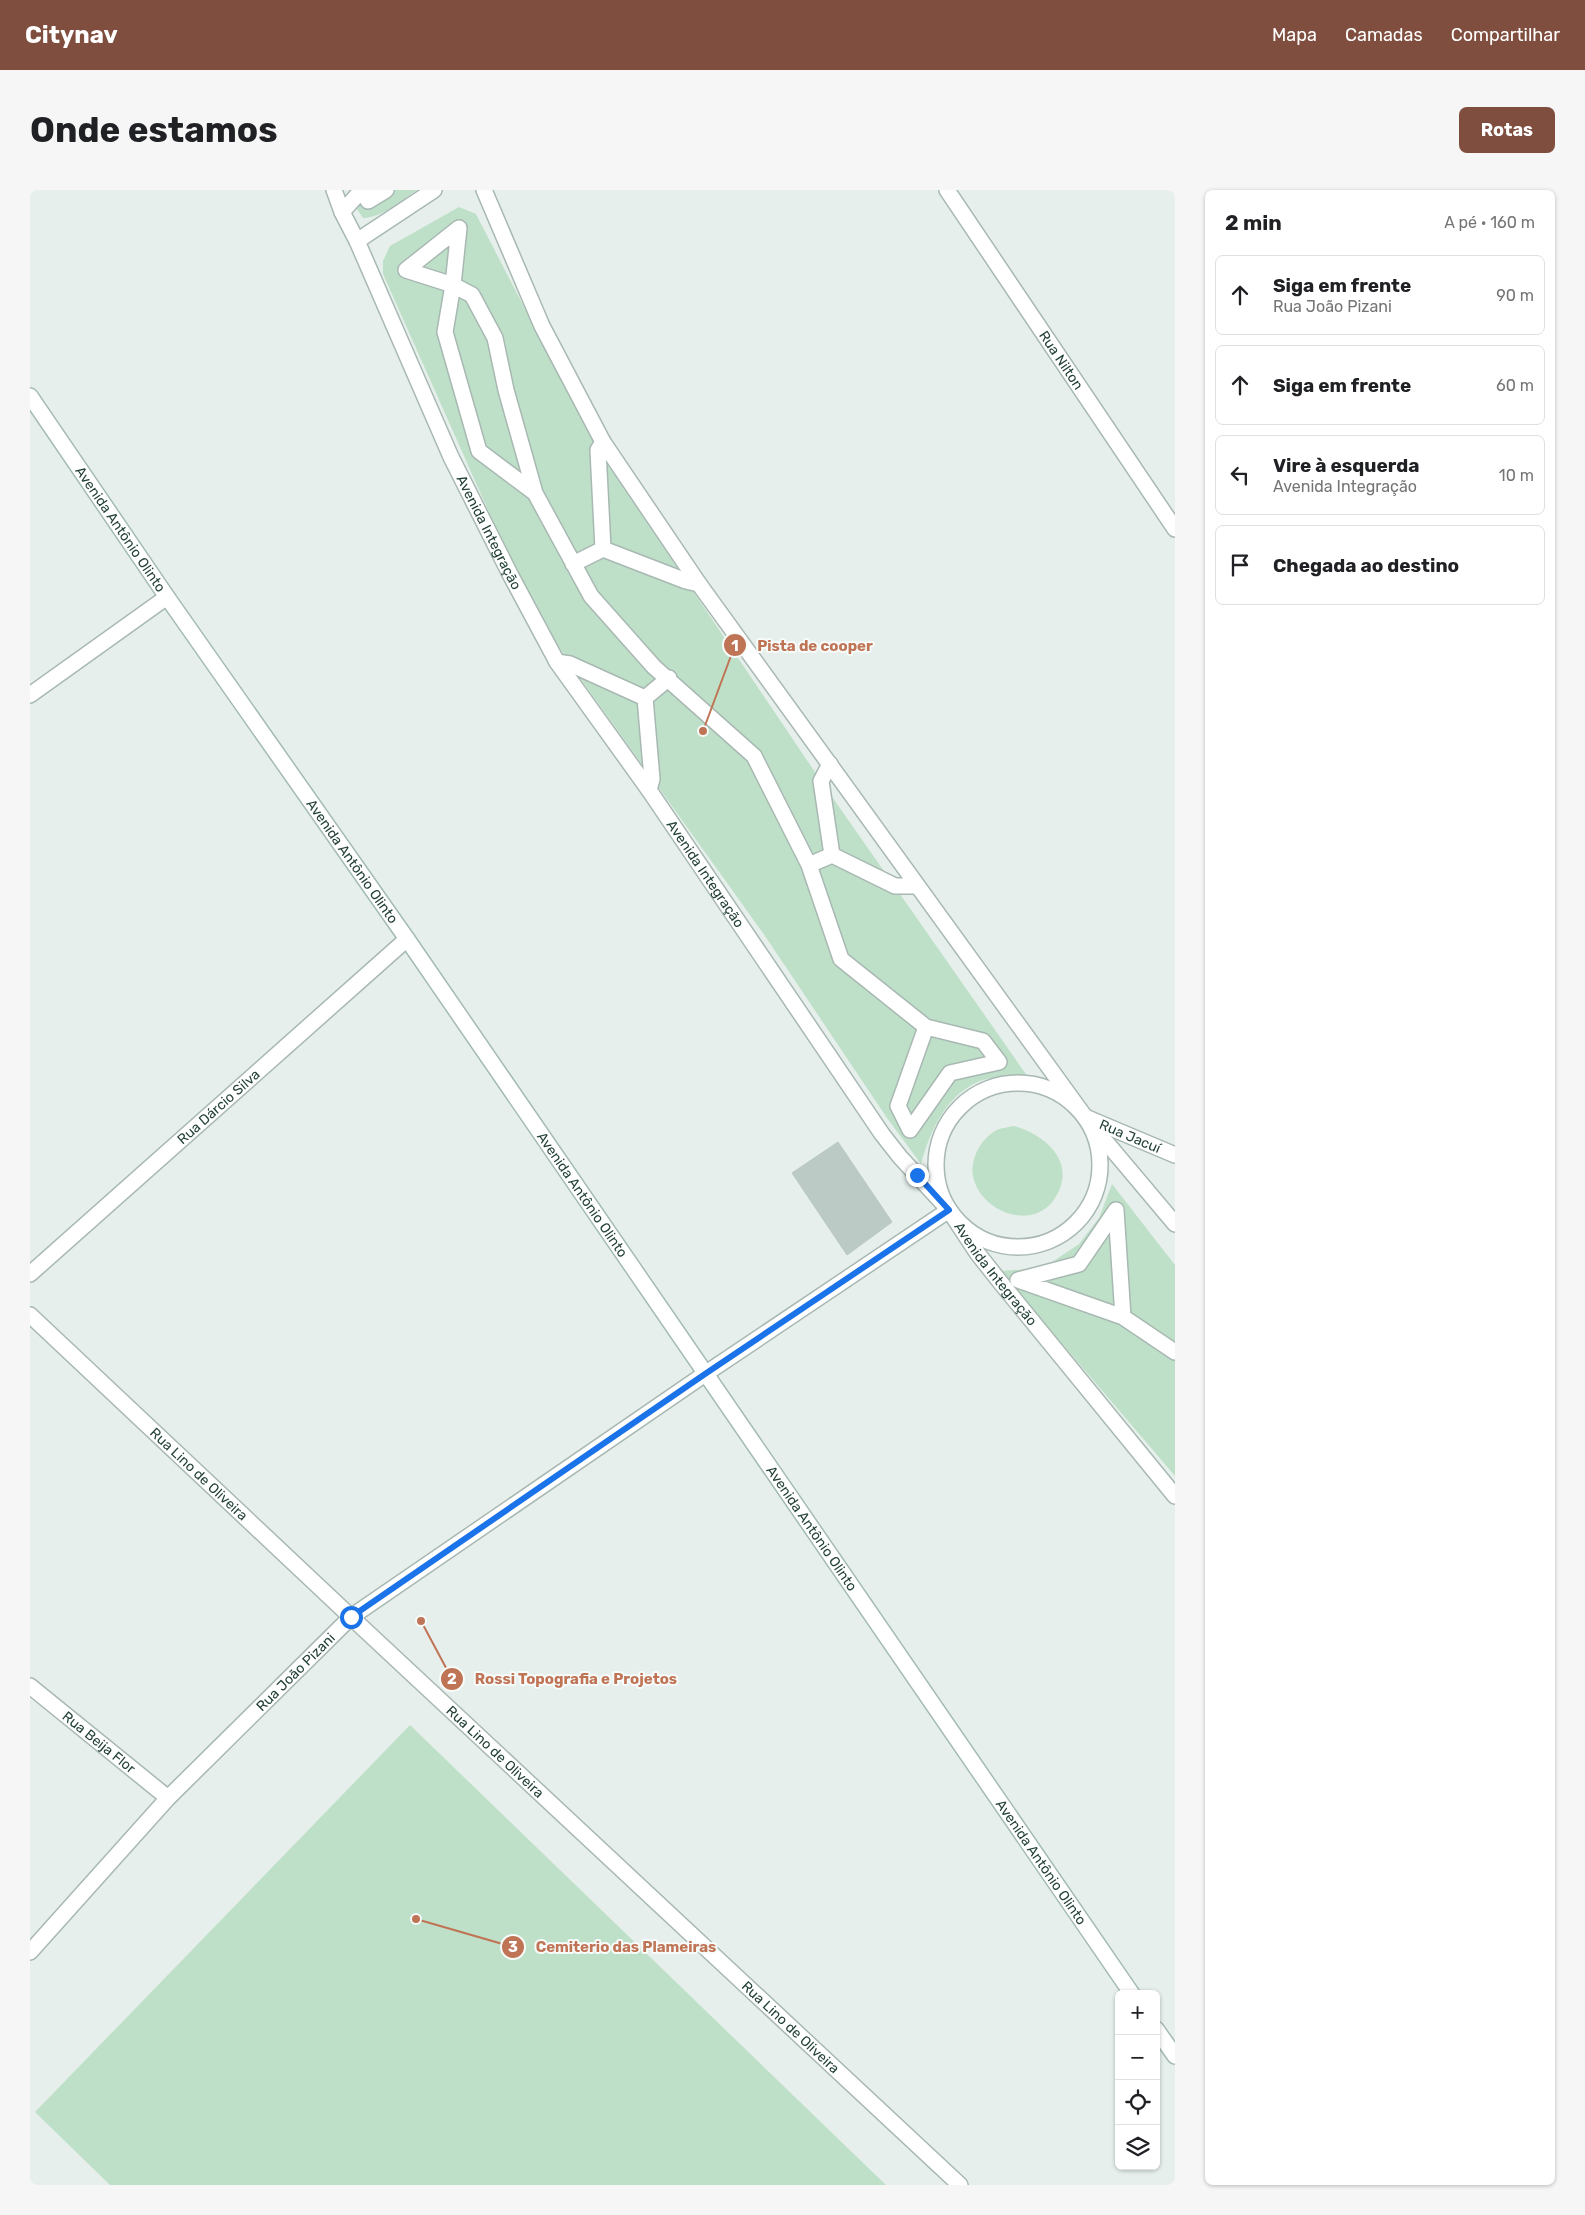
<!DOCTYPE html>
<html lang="pt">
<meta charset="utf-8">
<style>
:root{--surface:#fff;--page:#f6f6f6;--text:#202124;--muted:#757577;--line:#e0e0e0;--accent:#7f4e3f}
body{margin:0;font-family:Rubik,sans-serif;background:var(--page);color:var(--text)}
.controls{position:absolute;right:15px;bottom:15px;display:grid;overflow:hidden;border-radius:8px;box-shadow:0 1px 4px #0004}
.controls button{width:45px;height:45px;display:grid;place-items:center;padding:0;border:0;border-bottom:1px solid var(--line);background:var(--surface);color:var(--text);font:25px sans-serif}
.stop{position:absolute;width:15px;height:15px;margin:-11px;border:4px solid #1a73e8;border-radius:50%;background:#fff}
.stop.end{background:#1a73e8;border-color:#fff;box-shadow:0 1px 5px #0008}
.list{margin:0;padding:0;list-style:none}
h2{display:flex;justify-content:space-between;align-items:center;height:65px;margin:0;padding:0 20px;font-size:21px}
h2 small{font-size:16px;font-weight:400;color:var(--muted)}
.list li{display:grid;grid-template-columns:32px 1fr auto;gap:15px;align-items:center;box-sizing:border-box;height:80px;margin:0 10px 10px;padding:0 10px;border:1px solid var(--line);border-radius:8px}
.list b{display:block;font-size:19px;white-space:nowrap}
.list p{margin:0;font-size:16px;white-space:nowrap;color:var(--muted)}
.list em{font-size:16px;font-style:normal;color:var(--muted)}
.icon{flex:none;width:28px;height:28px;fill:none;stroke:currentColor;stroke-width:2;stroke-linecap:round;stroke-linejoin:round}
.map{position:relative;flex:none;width:1145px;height:1995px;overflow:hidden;border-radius:8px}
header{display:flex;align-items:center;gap:30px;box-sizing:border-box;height:70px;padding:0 25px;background:var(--accent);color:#fff}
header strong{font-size:24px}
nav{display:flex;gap:28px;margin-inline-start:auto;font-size:18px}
.intro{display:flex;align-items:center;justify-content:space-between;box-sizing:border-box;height:120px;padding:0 30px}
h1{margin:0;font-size:35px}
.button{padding:12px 22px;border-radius:8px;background:var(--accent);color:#fff;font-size:18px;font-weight:700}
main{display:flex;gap:30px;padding:0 30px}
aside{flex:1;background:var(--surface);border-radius:8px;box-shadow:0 1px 4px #0004}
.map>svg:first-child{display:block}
.green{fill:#bfe0c8}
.building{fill:#bbcac4;stroke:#b8c9c2}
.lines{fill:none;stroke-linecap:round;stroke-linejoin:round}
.pedestrian-casing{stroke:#a8b8b2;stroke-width:18}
.minor-casing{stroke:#a8b8b2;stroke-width:18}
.tertiary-casing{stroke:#a8b8b2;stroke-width:18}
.secondary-casing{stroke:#a4bbb3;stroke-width:18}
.pedestrian{stroke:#fff;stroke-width:15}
.minor{stroke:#fff;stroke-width:15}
.tertiary{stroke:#fff;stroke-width:15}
.secondary{stroke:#fff;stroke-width:15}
.route{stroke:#1a73e8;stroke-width:6}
.labels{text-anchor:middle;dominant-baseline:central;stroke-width:4;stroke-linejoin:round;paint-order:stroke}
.street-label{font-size:14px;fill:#24423a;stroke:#f7fbf9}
.leader{fill:none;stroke:#c07456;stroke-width:2}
.callout-dot{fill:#c07456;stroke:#f7fbf9;stroke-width:2}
.mark-label{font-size:15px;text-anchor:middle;font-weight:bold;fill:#fff}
.callout-label{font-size:15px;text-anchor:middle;font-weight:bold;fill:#c07456;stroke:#f7fbf9;stroke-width:4;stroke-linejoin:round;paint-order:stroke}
</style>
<header>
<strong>Citynav</strong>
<nav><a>Mapa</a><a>Camadas</a><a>Compartilhar</a></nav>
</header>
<div class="intro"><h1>Onde estamos</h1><a class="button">Rotas</a></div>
<main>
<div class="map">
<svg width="1145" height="1995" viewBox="0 0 1145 1995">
<rect width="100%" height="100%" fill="#e6efeb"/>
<path class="green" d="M320,0H387C370,11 354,27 333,28L327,19Z
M429,17L446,24L568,260L791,591L1000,890C985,888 968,885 953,890C917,902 900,941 891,974L857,928L735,746L540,474L513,432L462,329L353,84V71L360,56Z
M984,936C1018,946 1049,975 1023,1011C1001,1040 953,1022 944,990C938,971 951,947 969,939C973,938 979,937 984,936Z
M1082,994L1145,1075V1286L970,1081L999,1079L1022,1072L1049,1054L1069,1028Z
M380,1535L856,1995H80L5,1922Z"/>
<path class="building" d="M808,952L862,1032L817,1065L762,983Z"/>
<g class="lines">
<defs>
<path id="pedestrian" d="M334,0L338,11L356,0
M312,22L332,0
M429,38L376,80L423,95L415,142L449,261L505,303L561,406L624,477L724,566L779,675L811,769L896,837L868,916L880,940L920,883L969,872L953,851L896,837
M429,38L423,95L442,105L465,148L476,200L505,303
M573,359L568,260L573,252
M543,374L573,359L656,391L669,394
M527,472L540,474L615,508
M800,574L791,591L802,665
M619,600L622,589L615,508L639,488
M779,675L802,665L865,696H887
M1093,1127L1086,1020L1049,1074L988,1090L1093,1127L1145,1162"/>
<g id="minor">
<path id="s1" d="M917,0L1145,339"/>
<path d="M327,51L404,0"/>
<path d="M0,505L137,407"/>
<path id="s2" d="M1055,927L1145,965"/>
<path id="s3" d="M0,1084L377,749"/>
<path id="s4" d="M0,1125L321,1427L930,1995"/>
<path id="s5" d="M0,1496L138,1608"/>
<path id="s6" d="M0,1762L138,1608L321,1427L675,1184L919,1020"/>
</g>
<g id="tertiary">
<path id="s7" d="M304,0L312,22L327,51L421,267L481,386L527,472L619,600L852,944L870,967L919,1020L948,1064L971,1093L1145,1306"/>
<path d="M454,0L512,136L573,252L669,394L1055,927L1145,1034"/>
<circle cx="988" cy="975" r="82"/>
</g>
<g id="secondary">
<path id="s8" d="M0,206L137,407L377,749L1102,1804"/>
<path d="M1126,1839L1145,1866"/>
</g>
</defs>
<use href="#pedestrian" class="pedestrian-casing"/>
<use href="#minor" class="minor-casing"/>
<use href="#tertiary" class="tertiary-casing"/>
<use href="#secondary" class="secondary-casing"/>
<use href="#pedestrian" class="pedestrian"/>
<use href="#minor" class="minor"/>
<use href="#tertiary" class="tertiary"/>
<use href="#secondary" class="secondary"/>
</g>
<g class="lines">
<path class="route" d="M321,1427L675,1184L919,1020L887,985"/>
</g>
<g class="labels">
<g class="street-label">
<text stroke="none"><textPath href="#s1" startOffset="205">Rua Nilton</textPath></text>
<text stroke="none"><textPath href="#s8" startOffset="161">Avenida Antônio Olinto</textPath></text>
<text stroke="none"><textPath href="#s7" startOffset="376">Avenida Integração</textPath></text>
<text stroke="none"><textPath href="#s8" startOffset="566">Avenida Antônio Olinto</textPath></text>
<text stroke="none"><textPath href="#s7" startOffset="781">Avenida Integração</textPath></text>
<text stroke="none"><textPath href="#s3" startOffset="252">Rua Dárcio Silva</textPath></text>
<text stroke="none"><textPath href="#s2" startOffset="49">Rua Jacuí</textPath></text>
<text stroke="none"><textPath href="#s8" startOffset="971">Avenida Antônio Olinto</textPath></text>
<text stroke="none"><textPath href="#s7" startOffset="1276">Avenida Integração</textPath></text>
<text stroke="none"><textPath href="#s4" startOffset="232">Rua Lino de Oliveira</textPath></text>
<text stroke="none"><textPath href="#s8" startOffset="1376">Avenida Antônio Olinto</textPath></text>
<text stroke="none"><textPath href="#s6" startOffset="386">Rua João Pizani</textPath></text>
<text stroke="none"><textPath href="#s5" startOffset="89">Rua Beija Flor</textPath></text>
<text stroke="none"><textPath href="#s4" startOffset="638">Rua Lino de Oliveira</textPath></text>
<text stroke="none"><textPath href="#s8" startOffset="1781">Avenida Antônio Olinto</textPath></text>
<text stroke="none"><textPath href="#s4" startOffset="1042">Rua Lino de Oliveira</textPath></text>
</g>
</g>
<path class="leader" d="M673 541L705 455M391 1431L422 1489M386 1729L483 1757"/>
<g class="callout-dot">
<circle cx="673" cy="541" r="5"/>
<circle cx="391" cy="1431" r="5"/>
<circle cx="386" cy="1729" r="5"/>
<circle cx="705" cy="455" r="12"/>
<circle cx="422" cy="1489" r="12"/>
<circle cx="483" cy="1757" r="12"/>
</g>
<g class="mark-label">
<text x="705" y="461">1</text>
<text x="422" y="1494">2</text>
<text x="483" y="1762">3</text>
</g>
<g class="callout-label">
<text x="785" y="461">Pista de cooper</text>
<text x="546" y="1494">Rossi Topografia e Projetos</text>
<text x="596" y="1762">Cemiterio das Plameiras</text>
</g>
</svg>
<div class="controls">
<button>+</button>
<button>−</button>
<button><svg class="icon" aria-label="locate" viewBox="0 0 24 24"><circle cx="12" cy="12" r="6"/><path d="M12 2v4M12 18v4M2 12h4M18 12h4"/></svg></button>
<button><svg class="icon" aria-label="layers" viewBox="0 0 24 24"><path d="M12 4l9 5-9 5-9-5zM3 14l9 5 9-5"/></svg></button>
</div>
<div class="stop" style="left:321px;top:1427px"></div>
<div class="stop end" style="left:887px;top:985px"></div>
</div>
<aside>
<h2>2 min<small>A pé · 160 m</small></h2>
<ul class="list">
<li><svg class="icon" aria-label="ahead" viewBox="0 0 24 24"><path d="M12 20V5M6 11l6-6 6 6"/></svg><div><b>Siga em frente</b><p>Rua João Pizani</p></div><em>90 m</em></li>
<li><svg class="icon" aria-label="ahead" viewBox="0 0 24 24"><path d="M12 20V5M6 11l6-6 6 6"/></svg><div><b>Siga em frente</b></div><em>60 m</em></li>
<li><svg class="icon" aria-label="left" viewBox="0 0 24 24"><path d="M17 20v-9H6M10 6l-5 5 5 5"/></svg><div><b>Vire à esquerda</b><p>Avenida Integração</p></div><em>10 m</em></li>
<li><svg class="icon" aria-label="arrive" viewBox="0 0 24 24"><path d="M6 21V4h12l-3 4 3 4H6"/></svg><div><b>Chegada ao destino</b></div></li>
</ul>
</aside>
</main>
